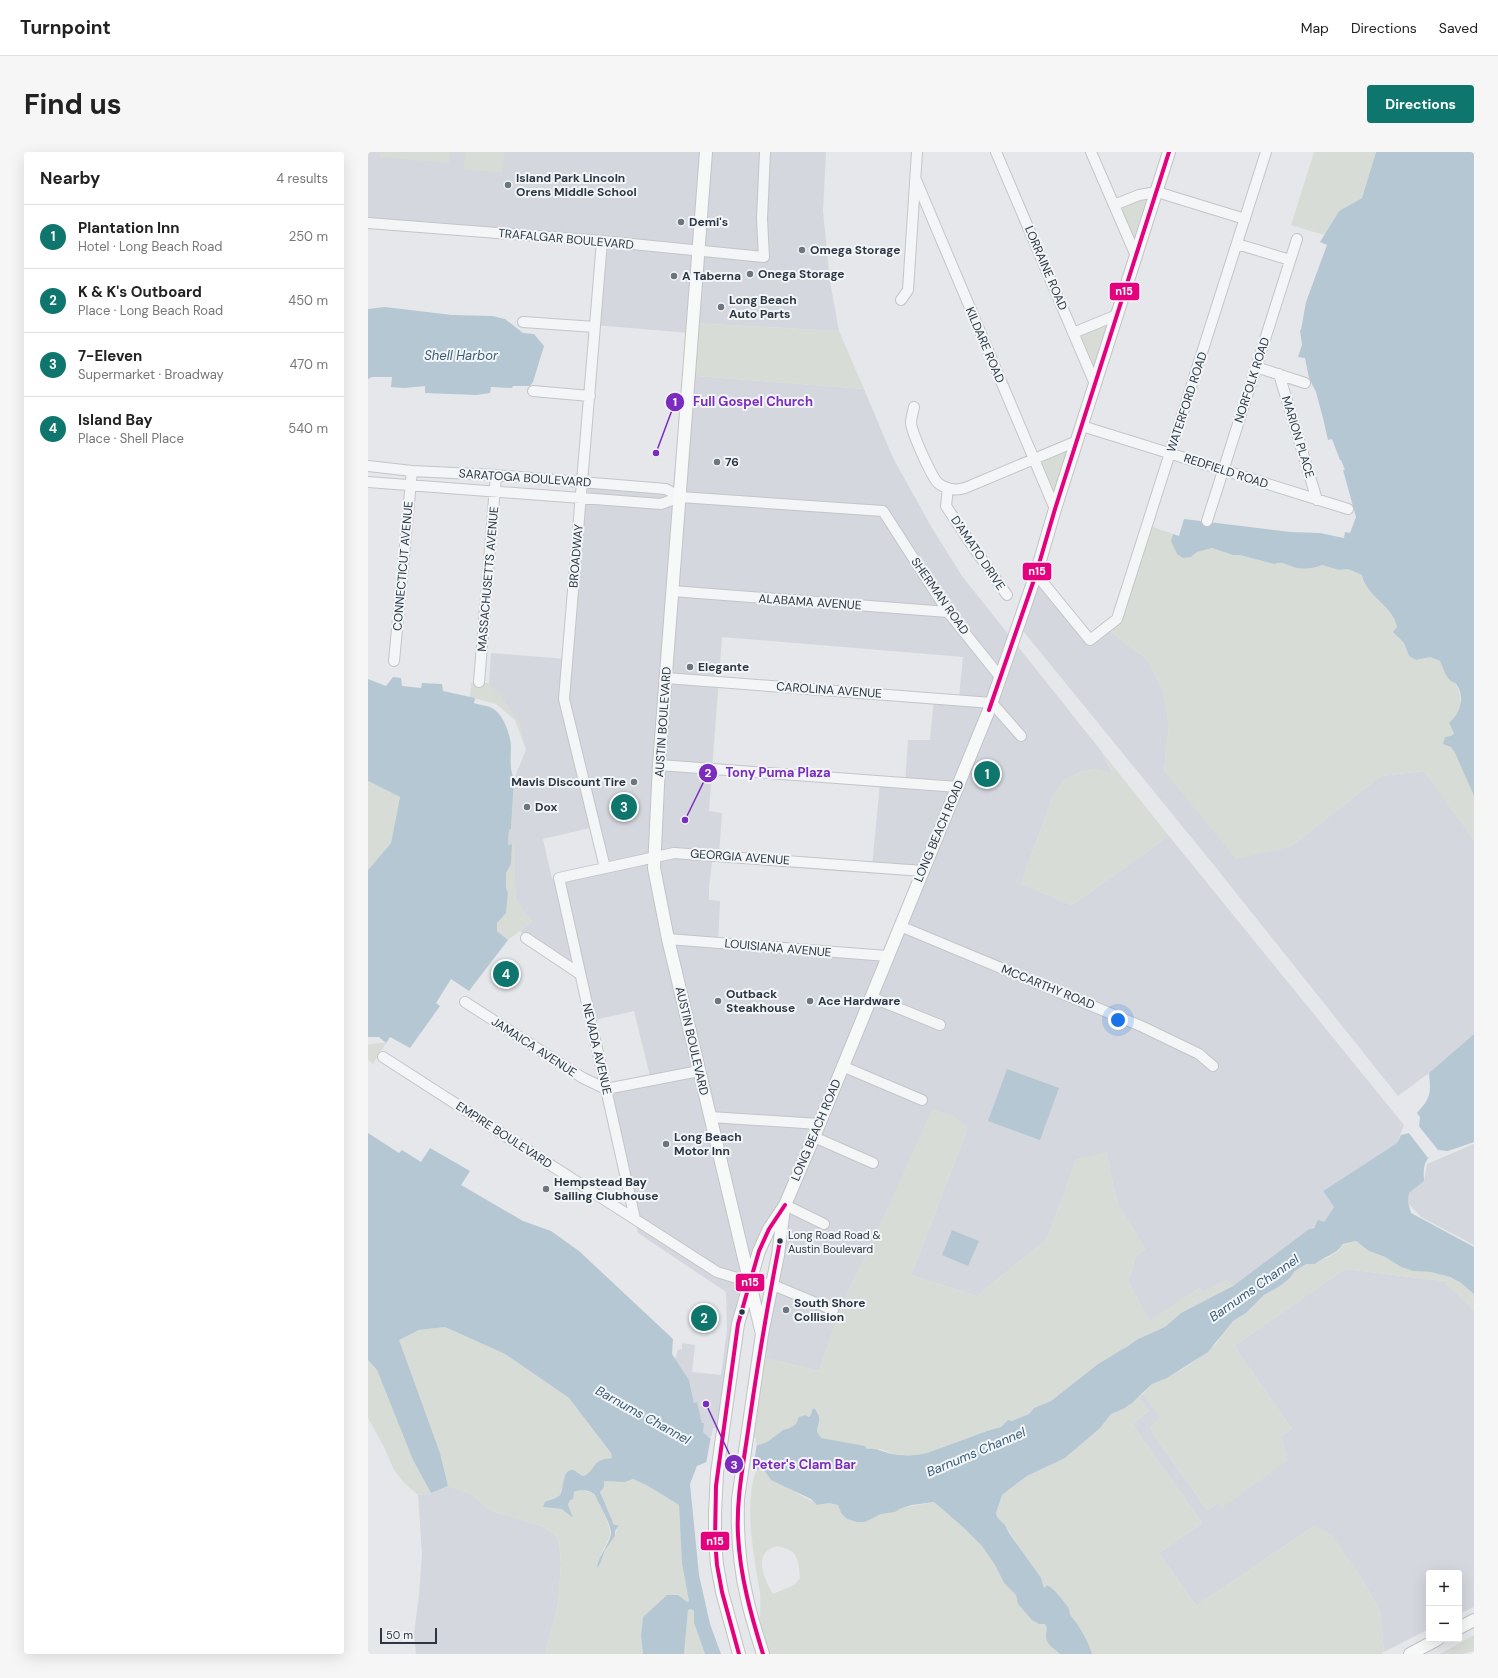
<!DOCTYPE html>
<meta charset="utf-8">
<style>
:root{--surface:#fff;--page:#f6f6f6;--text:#222;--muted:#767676;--line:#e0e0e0;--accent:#0f766e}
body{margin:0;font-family:"DM Sans",sans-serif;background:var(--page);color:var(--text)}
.controls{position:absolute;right:12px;bottom:12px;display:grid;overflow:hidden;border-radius:4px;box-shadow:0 4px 16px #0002}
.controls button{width:36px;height:36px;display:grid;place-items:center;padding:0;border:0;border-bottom:1px solid var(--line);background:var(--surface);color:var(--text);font:20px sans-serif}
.scale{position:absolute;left:12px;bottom:10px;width:57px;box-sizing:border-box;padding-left:4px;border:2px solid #2c3743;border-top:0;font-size:11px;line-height:14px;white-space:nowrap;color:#2c3743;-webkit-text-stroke:3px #f3f6f8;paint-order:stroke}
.you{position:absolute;left:750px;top:868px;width:14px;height:14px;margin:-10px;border:3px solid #fff;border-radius:50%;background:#1a73e8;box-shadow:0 0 0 6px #1a73e833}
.badge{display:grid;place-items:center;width:26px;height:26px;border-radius:50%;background:var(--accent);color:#fff;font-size:13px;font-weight:700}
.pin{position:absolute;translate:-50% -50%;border:2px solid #fff;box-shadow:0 1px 4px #0006}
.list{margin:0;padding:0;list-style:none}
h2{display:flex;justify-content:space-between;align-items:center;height:52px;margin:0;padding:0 16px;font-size:17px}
h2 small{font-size:13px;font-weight:400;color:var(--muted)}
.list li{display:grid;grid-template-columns:26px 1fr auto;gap:12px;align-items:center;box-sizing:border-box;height:64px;padding:0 16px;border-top:1px solid var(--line)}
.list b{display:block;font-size:15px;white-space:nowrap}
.list p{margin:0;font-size:13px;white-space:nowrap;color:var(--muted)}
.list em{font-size:13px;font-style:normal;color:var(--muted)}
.map{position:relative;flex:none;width:1106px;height:1502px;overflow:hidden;border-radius:4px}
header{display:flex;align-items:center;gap:24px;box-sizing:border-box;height:56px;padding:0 20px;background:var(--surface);border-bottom:1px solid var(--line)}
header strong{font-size:19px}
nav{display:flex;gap:22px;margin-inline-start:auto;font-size:14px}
.intro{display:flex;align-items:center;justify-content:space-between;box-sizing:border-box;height:96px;padding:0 24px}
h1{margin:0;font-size:28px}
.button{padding:10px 18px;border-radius:4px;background:var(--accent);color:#fff;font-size:14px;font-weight:700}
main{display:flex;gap:24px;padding:0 24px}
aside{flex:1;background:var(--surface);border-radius:4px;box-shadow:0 4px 16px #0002}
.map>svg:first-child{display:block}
.built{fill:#d4d7dd;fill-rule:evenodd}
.green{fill:#d7ddd6;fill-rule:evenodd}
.water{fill:#b5c7d3}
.pier{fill:#e5e7ea}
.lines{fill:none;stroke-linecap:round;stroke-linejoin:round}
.minor-casing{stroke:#c3c5c8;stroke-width:12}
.major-casing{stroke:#c1c4c7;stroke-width:14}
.minor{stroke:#f4f5f6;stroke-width:10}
.major{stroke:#f7f8f8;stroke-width:12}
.bus-1-casing{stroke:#f3f6f8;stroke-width:7}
.bus-1{stroke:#e5007d;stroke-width:4}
.poi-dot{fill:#6d757d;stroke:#f3f6f8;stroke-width:1.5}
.bus-dot{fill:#2c3743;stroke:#f3f6f8;stroke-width:1.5}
.labels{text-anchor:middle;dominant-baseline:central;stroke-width:4;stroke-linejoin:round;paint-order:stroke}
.bus-label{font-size:11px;fill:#2c3743;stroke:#f3f6f8;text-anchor:start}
.poi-label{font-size:12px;font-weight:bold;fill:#2c3743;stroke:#f3f6f8;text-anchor:start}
.street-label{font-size:12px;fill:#2c3743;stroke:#f3f6f8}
.water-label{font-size:13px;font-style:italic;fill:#385b75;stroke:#f3f6f8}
.leader{fill:none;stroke:#7b2cbf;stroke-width:1.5}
.callout-dot{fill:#7b2cbf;stroke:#f3f6f8;stroke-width:1.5}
.mark-label{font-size:12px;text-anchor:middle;font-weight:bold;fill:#fff}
.callout-label{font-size:13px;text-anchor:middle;font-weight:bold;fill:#7b2cbf;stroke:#f3f6f8;stroke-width:4;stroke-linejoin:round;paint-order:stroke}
.line-badge{stroke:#f3f6f8;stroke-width:1.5}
.badge-label{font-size:11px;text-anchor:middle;font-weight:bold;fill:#fff}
</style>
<header>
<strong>Turnpoint</strong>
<nav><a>Map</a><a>Directions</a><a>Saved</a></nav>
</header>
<div class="intro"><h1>Find us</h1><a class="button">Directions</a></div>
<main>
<aside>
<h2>Nearby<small>4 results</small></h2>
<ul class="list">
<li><span class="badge">1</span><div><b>Plantation Inn</b><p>Hotel · Long Beach Road</p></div><em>250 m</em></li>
<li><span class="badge">2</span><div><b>K &amp; K's Outboard</b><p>Place · Long Beach Road</p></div><em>450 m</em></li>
<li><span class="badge">3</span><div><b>7-Eleven</b><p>Supermarket · Broadway</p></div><em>470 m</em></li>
<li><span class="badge">4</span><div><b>Island Bay</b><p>Place · Shell Place</p></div><em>540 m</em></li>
</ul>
</aside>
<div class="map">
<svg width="1106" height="1502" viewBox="0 0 1106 1502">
<rect width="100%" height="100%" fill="#e5e7ea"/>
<path class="built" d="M0,0H458L455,59L462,130L471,179L324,171L322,181L226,173L233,85L0,66Z
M316,223L496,237L525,306L564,376L594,424L734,600L745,622L727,617L713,620L696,628L685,643L653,732L704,753L801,684L1036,973L1029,991L955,1039L966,1055L956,1070L941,1077L865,1134L859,1128L834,1140L831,1136L782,1169L760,1130L768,1104L777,1097L750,1052L745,1033L739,1001L708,1008L679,1087L609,1144L543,1123L600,976L497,1106L475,1150L451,1219L393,1205L416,1054L391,1102L351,1276H345L343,1286L335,1280L334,1271L329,1251H326L321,1228L307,1207L310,1198L314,1197V1191L327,1193L324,1220L353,1223L359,1178L358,1140L270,1081L240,938L283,928L266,859L222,869L211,820L152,779L164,770L148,749L147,733V692L140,693L141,678L143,677L146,627L158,598L151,571L121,531L123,501L198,507L214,329L305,336ZM354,485L595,505L591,545H566L562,588H540L537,632L512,630L504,715L553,722L519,805L350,792L352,749L341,748V734L345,702L351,703L354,661L341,659ZM226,675L235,715L184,727L175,687Z
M668,421L723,488L738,476L780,508L795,538L801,573L796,619L922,695L1013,624L1056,619L1106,688V882L1061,921L1030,944L845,712L651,474Z
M1106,992V1093L1053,1065L1040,1051L1041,1041L1056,1029L1059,1012Z
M977,1117L1076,1129L1106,1158V1455L1091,1462V1421H1061V1477L1016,1500L1012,1459L993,1425L946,1374L828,1454L791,1401L834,1371L764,1272L781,1259L771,1245L775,1242L793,1265L783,1275L785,1282L839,1358L850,1351L854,1356L914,1284L924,1277L866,1194Z
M80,1334L103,1342L121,1358L176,1375L187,1383L191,1390L193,1412L190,1452L177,1502H48L46,1482L51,1443L54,1402L50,1343L63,1341Z"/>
<path class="green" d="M12,0H82L81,11L12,5Z
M97,0H136L135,21L96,17Z
M946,0H1008L994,46L971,59L956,83L923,73Z
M784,43L767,96L749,55Z
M745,168L727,226L709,182Z
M323,171L471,179L496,237L317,223Z
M706,293L687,352L668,308Z
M779,373L805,382L804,384L823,405L829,400L844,396L865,403H872L905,412C913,408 916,412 923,414C932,417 946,416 954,413L971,418L980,417L994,423C997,443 1019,450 1027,468C1030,473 1029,481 1030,486L1036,491L1041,504L1048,508L1062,505L1072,509L1076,520L1087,531L1091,540L1093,552L1088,565L1086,580L1083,584V595L1087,601L1106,644V688L1055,619L1013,624L922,695L868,707L796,619L801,573L795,538L780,508L738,476L749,467Z
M103,531H121L134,545L151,571L158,598L147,568L128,552L102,545Z
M734,600L801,684L704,753L653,732L685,643L696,628L713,620L727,617L745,621Z
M0,629L32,645L23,691L0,718Z
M144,692H147V733L148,749L164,770L140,788L129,779V771L138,760L140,741L138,736V721L143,711Z
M9,891H18L5,912L0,908V893Z
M564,957L584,963L600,976L543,1123L609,1144L679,1087L708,1008L739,1000L745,1033L750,1052L777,1097L768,1104L760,1130L782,1168L831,1136L834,1140L859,1128L865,1134L813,1161L797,1175L770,1187L760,1194L730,1212L683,1249L666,1256L661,1262L644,1269L640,1268L633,1275L619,1279L559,1301L550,1304L525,1302L513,1297H499L453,1286C444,1275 454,1270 446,1256L444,1259L443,1263L422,1277L415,1278L399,1290L387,1294L388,1286L381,1284L393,1205L451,1219L475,1150L497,1106Z
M988,1089L1001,1099L1017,1105L1033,1115L1045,1119L1063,1120L1081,1125L1093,1131L1106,1142V1158L1076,1129L977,1117L866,1194L924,1277L914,1284L920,1308L854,1356L850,1351L839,1358L785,1282L783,1275L792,1265L775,1242L784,1232L799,1226L823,1212L848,1192L858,1176L865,1169L878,1161L896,1143L912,1134L922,1126L927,1119L938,1112H947L952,1108L961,1105L971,1098L975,1093Z
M77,1175L137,1202L201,1246L243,1301L244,1306C222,1308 229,1317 216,1324L208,1319L198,1322L192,1343L187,1346L182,1347L175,1355L194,1357L199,1360C200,1353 203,1338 212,1338C216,1338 221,1340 225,1341C230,1346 244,1377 242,1383C239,1393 231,1401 232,1412L237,1398L247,1384L250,1374L246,1373C240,1364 235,1352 232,1340L236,1335V1329L257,1330L265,1327L280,1334L311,1353L314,1412L321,1449L319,1450L315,1447L299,1443L275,1465L273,1483L275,1502H177L190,1452L193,1412L191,1390L187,1383L176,1375L120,1358L103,1342L80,1334L72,1301L30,1188L51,1178Z
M0,1208L9,1218L45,1308L63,1341L50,1343L36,1331L26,1318L16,1295L0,1266Z
M771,1245L781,1259L764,1272L834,1371L791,1401L828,1454L946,1374L964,1383L993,1425L1012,1459L1016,1500L1013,1502H724C720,1487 711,1475 703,1464C699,1459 703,1463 701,1458C698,1450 686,1435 677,1434L676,1436L675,1435V1433L637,1373L629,1365L628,1361L634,1343L659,1324L697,1306L732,1276L743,1262L755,1257Z
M389,1316C405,1319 418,1334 432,1343C438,1347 444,1348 449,1353L461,1351L470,1353L473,1361L497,1370L503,1365L521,1360H527L534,1356L566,1350L596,1376L614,1394L627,1413L636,1431L648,1443L653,1455L659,1461L677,1472L679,1478L678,1482L680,1490L692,1502H400C398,1491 394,1480 392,1469C392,1460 393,1451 392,1441C386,1404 375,1352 389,1316ZM409,1394C431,1399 430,1406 432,1426L426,1433L405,1442C399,1432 388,1411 398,1400C401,1397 406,1395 409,1394Z
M323,1457L326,1459V1471L337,1502H316L320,1458Z
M1106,1483V1499L1095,1502H1072Z"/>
<path class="water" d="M1008,0H1106V644L1087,601L1083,595L1075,592L1077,585L1083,584L1086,581L1081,571C1092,562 1098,545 1088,532C1086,530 1084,530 1083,529C1077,524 1075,516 1072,509L1062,505L1048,508L1041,504L1036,491L1025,480L1029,475C1025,453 998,445 994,423L980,417L971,418L954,413C945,417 933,418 923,414C916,412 913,409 906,412L872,403H865L844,396L829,400L823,405L815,406L809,402L803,389L805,382L811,384L816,367L922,380L952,381L976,386L977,380L982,381L988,365L975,318H977L973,308H972L964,287L960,288L955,266L948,240L941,226L937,206L930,205L934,193L932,178H933L938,150L959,93L952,90L971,59L994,46Z
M17,155L84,163L124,164L137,167L155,181L166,182L176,194L165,230L162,234H145L144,236L123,235L122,241L109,243L57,241V234L36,236L23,235L24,225H4L0,227V157Z
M25,525L33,526L34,534L53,536L54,531L74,532L75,539L107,546L106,551C111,553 118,553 124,556C135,562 142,581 143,594C143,605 141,616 146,627L143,677L141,678L140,693L144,692L143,712L138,721V736L140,741L138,761L129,771V779L140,788L101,839L83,827L68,851L72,854L42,896L22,885L18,891L11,885H0V718L23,691L32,645L0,629V527L18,534Z
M1106,882V990L1080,999L1069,998C1056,1008 1055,1013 1056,1029L1041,1041L1040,1050L1043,1061L1106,1095V1142L1093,1131L1082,1125L1063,1120L1045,1119L1033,1115L1017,1105L1001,1099L988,1089L975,1092C968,1103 956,1104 947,1112H938L927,1119L922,1126L912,1134L896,1143L878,1161L865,1169L840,1200L799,1226L784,1232L764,1251L755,1257L743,1262L732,1276L697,1306L659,1324L634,1343L628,1361L629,1365L637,1373L641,1381L673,1426L676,1436L679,1433C688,1438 694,1447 700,1455C702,1458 701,1461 703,1464C712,1475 720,1488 724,1502H692C687,1497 678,1493 678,1484C678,1479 680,1477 677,1472H671L664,1468L650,1452L648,1443L636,1431L627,1413L614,1394L596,1376L566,1350L544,1353L534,1356L527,1360L513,1362L497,1370H489L479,1367L473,1361L470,1353L461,1351L449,1353L443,1347L403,1328L396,1318L341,1309L329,1314L322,1332L331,1423L342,1472L353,1502H337L326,1471V1459L323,1457L320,1458L316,1502H275L273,1483L275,1465L299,1443H310L319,1450L321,1449L314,1412L311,1353L280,1334L265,1327L257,1330L236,1329V1335L232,1340L246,1373H251L247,1379V1384L237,1398L232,1412L229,1416C230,1405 243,1389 243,1381C243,1372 231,1352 227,1343C223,1338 212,1337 206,1340L205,1347L202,1348L200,1353L205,1366L194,1357L175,1355L177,1350C182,1347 188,1347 192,1343C196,1337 194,1318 204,1318C208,1318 212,1323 216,1324C229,1317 222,1308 244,1306L243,1301L201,1246L137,1202L77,1175L51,1178L31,1188L72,1301L80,1334L63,1341L45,1308L9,1218L0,1208V981L31,1001L34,998L53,1010L62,996L102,1019L93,1033L155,1069L183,1079L211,1099L305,1187L304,1202L321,1228L326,1251L329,1250L334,1271H336L335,1280L342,1286L387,1294L399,1290L415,1278L422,1276L428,1272L431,1265L437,1263L441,1265L443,1263L444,1258L446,1256C448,1258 450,1262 451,1265C452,1275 445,1276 453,1286L497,1294L499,1297C512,1296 513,1300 524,1302C535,1304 549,1304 559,1301L619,1279L633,1275L640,1268L644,1269L661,1262L666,1256L683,1249L730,1212L760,1194L770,1187L797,1175L813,1161L865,1134L941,1077L946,1076L950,1068L956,1070L966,1055L955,1039L1029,991L1033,983L1041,981L1051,975L1052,965L1049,961C1063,946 1063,941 1061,921Z
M639,917L691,936L672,988L620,969Z
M584,1078L611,1089L600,1114L574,1103Z"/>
<path class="pier" d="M1050,973L1070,998L1060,1006L1040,980Z
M343,1284L389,1291L385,1318L341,1311L338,1312Z"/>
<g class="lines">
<defs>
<path id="minor" d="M628,0L727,232
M723,0L768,104
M548,28L687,357
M746,53L771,43L789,40L877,67
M0,71L234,89L396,105L394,67L397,0
M234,89L196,547L237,716
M869,92L922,108
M533,148L540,138L549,0
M155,170L227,175
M705,181L749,163
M888,215L937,231
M911,222L949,348
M165,239L222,244
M546,255C545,260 543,266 543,271C544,281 563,324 570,331C577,337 588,339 597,336L709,289
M714,274L980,357
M0,314L44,319L128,323L298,337L312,345L515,359L580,460L633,526
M0,330L293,352L312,345
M580,336L578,354L599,386L639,443
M839,369L929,87
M668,422L722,488L749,467L898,0
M304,439L580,460
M26,509L44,319
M298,526L624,551L653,584
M111,530L128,323
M291,613L590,635
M532,774L775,875L831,902L845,914
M158,786L212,822
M300,787L519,804
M503,845L572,873
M97,850L215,926L238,937L331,919
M15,905L349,1120L382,1130L405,1133L465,1158
M474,914L554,948
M342,965L451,972
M446,985L505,1011
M417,1053L456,1072
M267,1067L191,726L306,701L555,719"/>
<path id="major" d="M338,0L291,613L286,716L300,787L394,1182
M1091,1476L1106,1468
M371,1502L354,1440L349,1413L347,1388V1361L349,1321L370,1172L391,1099L401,1077L417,1053L446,985L621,558L668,422L687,357L801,0
M395,1502C389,1483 383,1465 379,1446C371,1413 369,1380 370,1347L394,1182L410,1103L416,1056
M1042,1502L1070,1487"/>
</defs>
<use href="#minor" class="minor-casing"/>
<use href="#major" class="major-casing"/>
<use href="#minor" class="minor"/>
<use href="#major" class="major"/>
<defs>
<path id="bus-1" d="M621,558L668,422L687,357L801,0
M371,1502L354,1440L349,1413L347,1388L348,1334L370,1172L391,1099L401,1077L417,1053
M395,1502C383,1463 372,1424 370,1383C368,1346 376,1309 381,1272C390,1210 400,1150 412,1089"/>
</defs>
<use href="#bus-1" class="bus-1-casing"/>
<use href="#bus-1" class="bus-1"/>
</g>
<g class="poi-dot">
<circle cx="140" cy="33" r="4"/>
<circle cx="313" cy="70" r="4"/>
<circle cx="434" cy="98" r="4"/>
<circle cx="382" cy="122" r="4"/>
<circle cx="306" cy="124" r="4"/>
<circle cx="353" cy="155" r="4"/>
<circle cx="349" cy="310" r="4"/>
<circle cx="322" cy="515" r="4"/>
<circle cx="266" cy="630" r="4"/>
<circle cx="159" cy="655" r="4"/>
<circle cx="350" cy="849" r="4"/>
<circle cx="442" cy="849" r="4"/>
<circle cx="298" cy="992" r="4"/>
<circle cx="178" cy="1037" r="4"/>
<circle cx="418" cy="1158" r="4"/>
</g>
<g class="bus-dot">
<circle cx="412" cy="1089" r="3.5"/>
<circle cx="374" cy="1160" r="3.5"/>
</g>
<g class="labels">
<g class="bus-label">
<text x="420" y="1083">Long Road Road &amp;<tspan x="420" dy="14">Austin Boulevard</tspan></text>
</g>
<g class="poi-label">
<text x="148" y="26">Island Park Lincoln<tspan x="148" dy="14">Orens Middle School</tspan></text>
<text x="321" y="70">Demi's</text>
<text x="442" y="98">Omega Storage</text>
<text x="390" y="122">Onega Storage</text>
<text x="314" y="124">A Taberna</text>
<text x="361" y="148">Long Beach<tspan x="361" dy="14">Auto Parts</tspan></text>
<text x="357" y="310">76</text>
<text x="330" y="515">Elegante</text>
<text x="258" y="630" text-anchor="end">Mavis Discount Tire</text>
<text x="167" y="655">Dox</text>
<text x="358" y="842">Outback<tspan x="358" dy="14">Steakhouse</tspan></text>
<text x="450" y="849">Ace Hardware</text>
<text x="306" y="985">Long Beach<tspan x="306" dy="14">Motor Inn</tspan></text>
<text x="186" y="1030">Hempstead Bay<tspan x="186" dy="14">Sailing Clubhouse</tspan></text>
<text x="426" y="1151">South Shore<tspan x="426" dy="14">Collision</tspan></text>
</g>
<g class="street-label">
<text transform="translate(198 87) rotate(5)">TRAFALGAR BOULEVARD</text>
<text transform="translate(678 116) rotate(67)">LORRAINE ROAD</text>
<text transform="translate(617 193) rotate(67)">KILDARE ROAD</text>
<text transform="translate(884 228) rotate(-72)">NORFOLK ROAD</text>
<text transform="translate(819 250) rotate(-72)">WATERFORD ROAD</text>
<text transform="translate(930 285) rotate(73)">MARION PLACE</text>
<text transform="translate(858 319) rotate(18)">REDFIELD ROAD</text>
<text transform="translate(157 326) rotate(4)">SARATOGA BOULEVARD</text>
<text transform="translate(610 401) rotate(56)">D'AMATO DRIVE</text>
<text transform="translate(208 404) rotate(-85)">BROADWAY</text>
<text transform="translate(35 414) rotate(-85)">CONNECTICUT AVENUE</text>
<text transform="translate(120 427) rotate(-85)">MASSACHUSETTS AVENUE</text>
<text transform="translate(572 444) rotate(55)">SHERMAN ROAD</text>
<text transform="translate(442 450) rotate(4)">ALABAMA AVENUE</text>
<text transform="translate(461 538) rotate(4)">CAROLINA AVENUE</text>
<text transform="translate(295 570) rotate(-86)">AUSTIN BOULEVARD</text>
<text transform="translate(571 679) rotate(-67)">LONG BEACH ROAD</text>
<text transform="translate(372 705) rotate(4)">GEORGIA AVENUE</text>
<text transform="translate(410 796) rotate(5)">LOUISIANA AVENUE</text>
<text transform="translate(680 835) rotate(22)">MCCARTHY ROAD</text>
<text transform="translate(324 889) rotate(77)">AUSTIN BOULEVARD</text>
<text transform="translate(166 895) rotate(33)">JAMAICA AVENUE</text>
<text transform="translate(229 897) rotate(77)">NEVADA AVENUE</text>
<text transform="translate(448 978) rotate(-67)">LONG BEACH ROAD</text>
<text transform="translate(136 983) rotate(33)">EMPIRE BOULEVARD</text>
</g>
<g class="water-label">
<text x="93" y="203">Shell Harbor</text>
<text transform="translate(886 1136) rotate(-35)">Barnums Channel</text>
<text transform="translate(275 1263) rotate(29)">Barnums Channel</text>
<text transform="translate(608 1300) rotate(-23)">Barnums Channel</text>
</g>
</g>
<path class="leader" d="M288 301L307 250M317 668L340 621M338 1252L366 1312"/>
<g class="callout-dot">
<circle cx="288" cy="301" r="4"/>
<circle cx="317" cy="668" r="4"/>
<circle cx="338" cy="1252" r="4"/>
<circle cx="307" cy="250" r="10"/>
<circle cx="340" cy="621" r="10"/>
<circle cx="366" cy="1312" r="10"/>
</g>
<g class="mark-label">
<text x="307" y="254">1</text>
<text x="340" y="625">2</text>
<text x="366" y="1317">3</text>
</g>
<g class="callout-label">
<text x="385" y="254">Full Gospel Church</text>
<text x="410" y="625">Tony Puma Plaza</text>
<text x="436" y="1317">Peter's Clam Bar</text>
</g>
<g class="line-badge">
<rect x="741" y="130" width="31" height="19" rx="4" fill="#e5007d"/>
<rect x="654" y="410" width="30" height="19" rx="4" fill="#e5007d"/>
<rect x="367" y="1121" width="30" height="19" rx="4" fill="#e5007d"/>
<rect x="332" y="1379" width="30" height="20" rx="4" fill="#e5007d"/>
</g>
<g class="badge-label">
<text x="756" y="143">n15</text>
<text x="669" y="423">n15</text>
<text x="382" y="1134">n15</text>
<text x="347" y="1393">n15</text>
</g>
</svg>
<div class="controls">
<button>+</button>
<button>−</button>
</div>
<div class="scale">50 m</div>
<div class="you"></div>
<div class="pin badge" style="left:619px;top:622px">1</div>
<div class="pin badge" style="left:336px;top:1166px">2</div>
<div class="pin badge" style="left:256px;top:655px">3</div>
<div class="pin badge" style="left:138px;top:822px">4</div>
</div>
</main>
